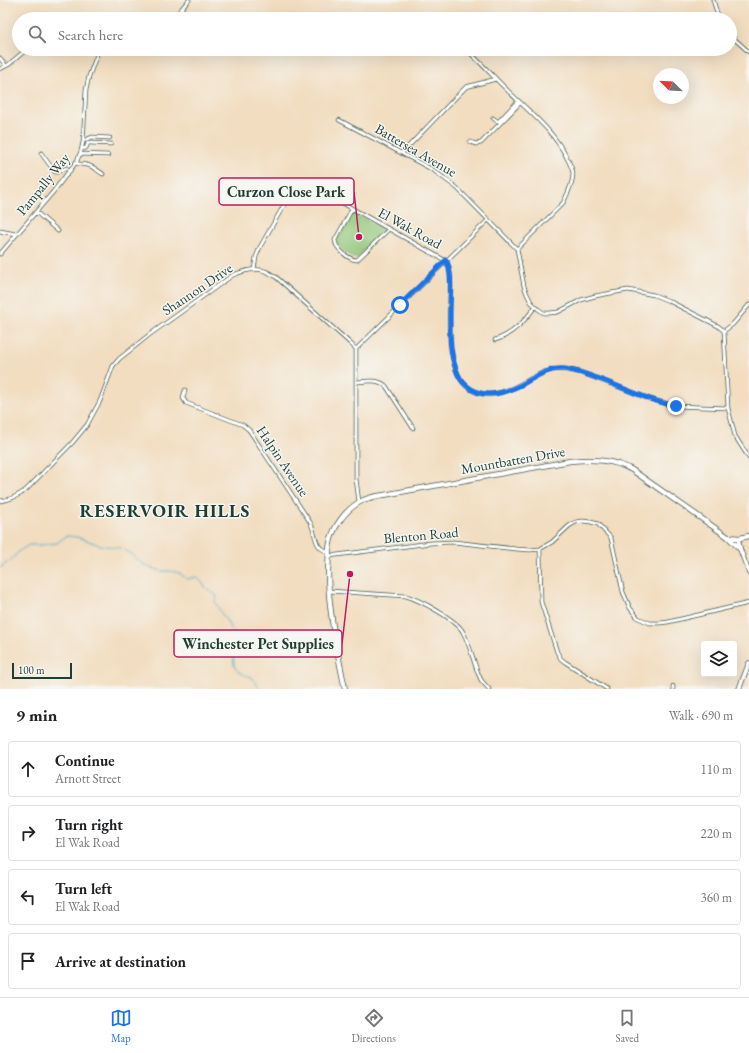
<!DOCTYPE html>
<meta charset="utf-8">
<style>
:root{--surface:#fff;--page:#f2f2f2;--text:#202124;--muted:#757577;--line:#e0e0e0;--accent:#1a73e8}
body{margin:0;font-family:"EB Garamond",serif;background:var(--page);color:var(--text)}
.controls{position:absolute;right:12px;bottom:12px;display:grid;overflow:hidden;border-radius:4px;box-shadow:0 4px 16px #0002}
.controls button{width:36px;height:36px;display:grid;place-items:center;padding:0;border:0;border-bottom:1px solid var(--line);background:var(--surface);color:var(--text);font:20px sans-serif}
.compass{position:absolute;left:653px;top:68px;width:36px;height:36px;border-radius:50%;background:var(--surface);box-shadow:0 4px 16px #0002;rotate:294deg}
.scale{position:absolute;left:12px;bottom:10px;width:60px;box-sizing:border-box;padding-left:4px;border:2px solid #1f3d34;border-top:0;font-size:11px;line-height:14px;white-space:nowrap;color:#1f3d34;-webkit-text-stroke:3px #f6f6f2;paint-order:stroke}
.stop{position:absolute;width:12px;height:12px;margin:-9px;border:3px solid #1a73e8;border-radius:50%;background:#fff}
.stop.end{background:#1a73e8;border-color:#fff;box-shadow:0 1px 4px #0008}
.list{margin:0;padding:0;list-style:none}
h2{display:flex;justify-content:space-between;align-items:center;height:52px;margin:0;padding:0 16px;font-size:17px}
h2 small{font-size:13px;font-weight:400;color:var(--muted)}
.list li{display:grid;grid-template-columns:26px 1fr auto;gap:12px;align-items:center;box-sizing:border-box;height:56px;margin:0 8px 8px;padding:0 8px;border:1px solid var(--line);border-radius:4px}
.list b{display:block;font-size:15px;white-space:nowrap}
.list p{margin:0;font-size:13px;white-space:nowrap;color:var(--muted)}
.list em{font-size:13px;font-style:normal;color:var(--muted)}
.icon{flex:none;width:22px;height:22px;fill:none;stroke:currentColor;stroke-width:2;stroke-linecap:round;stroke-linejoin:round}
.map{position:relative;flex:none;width:749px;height:689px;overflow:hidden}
.search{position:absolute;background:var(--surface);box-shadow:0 4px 16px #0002;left:12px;right:12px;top:12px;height:44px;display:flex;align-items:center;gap:10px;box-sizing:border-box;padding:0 14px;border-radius:22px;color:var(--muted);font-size:15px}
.sheet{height:308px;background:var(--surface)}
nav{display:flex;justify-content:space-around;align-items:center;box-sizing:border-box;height:56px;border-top:1px solid var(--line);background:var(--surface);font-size:11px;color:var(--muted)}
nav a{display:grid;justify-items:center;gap:2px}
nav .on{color:var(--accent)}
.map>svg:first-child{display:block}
.green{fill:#91c678;stroke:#588256}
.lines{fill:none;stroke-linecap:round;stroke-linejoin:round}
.stream{stroke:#49a8c8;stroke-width:1}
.minor-casing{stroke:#3f5549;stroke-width:4.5}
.tertiary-casing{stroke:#3f5549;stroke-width:5.5}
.secondary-casing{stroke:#3f5549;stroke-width:6}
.minor{stroke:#fff;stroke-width:3}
.tertiary{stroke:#fff;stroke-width:4}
.secondary{stroke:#fff;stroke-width:4.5}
.route{stroke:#1a73e8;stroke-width:5}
.labels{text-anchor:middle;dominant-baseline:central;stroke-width:3;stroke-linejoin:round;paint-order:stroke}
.street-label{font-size:14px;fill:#1f3d34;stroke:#f6f6f2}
.district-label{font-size:18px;font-weight:bold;letter-spacing:1px;fill:#1f3d34;stroke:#f6f6f2}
.leader{fill:none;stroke:#c2185b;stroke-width:1.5}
.callout-dot{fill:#c2185b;stroke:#f6f6f2;stroke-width:1.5}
.callout{fill:#f6f6f2;stroke:#c2185b;stroke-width:1.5}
.callout-label{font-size:15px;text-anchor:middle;font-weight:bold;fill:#1f3d34}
</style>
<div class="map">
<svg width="749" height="689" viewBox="0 0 749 689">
<rect width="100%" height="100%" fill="#f6f6f2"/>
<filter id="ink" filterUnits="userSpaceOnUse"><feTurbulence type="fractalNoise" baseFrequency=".025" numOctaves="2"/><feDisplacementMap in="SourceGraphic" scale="8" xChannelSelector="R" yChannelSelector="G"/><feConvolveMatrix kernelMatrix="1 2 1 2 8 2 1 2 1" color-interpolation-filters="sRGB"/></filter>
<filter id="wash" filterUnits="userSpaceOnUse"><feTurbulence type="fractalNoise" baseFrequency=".012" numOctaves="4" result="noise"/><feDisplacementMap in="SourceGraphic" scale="16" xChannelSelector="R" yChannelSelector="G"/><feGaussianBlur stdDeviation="0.9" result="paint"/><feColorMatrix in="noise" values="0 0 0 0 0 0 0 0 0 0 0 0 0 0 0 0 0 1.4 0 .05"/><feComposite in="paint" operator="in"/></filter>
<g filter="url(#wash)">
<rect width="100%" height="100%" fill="#f2ddc0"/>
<path class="green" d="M355,214L384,229L383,232L357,258H353L337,245V241L350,216Z"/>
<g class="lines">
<path class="stream" d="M0,568L12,559L19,551L29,545H40L57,543L66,536L77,537L100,545L121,548L131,554L143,564L151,568L162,571H171L179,573L187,579L196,577L200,580L206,588L216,595L217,598L215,601C218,609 222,614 226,620C229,624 231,629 234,633C235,635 236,636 237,639C238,642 236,644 235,647C234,652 232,665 236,669C239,673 247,676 252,677L258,687L260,689"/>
</g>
</g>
<g filter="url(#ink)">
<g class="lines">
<defs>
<path id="minor" d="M713,0L719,19
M170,19L177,14L189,0
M730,35L749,52
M466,49C479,61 491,74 503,86C526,109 554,130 568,160C570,164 573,170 573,174C573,184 567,195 563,203L517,249
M0,58L6,66
M0,69L8,65L27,49
M493,118L497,121H499L518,101
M339,120L433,170L457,188L517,249L524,286L527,294L531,302L538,309L544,313H550L558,312L581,300L595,296L628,290L654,295L669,301L718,326L724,331L728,408L735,436L749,458
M83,141L92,137L110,138
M470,142L476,144L481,143L520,103
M82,149L86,148L88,143H90L111,144
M41,153L55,172H57L66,168L70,171
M402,153L459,94L466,87L496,79
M80,154L108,155
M76,163C81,165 83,164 87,165C93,166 98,171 103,174
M352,209L335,240C335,248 349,260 357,260L389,229
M36,212L58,231
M0,231L16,234
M0,254L53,192L77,161L81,151L83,142L86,90L89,76L99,49
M254,270L256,257L260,247L292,191C295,185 298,182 305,182L446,261C451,268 451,284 450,294C450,321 445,372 470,389C494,405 523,381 544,372C556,368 568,369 580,372L650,399L676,406L728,408
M724,331L733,324L749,305
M495,340C512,335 525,321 535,307
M356,349L488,220
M357,382C367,381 378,379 386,386L413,428
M185,390L183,398L186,403L243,425L249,430L310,522C317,535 313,548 329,552
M0,501C10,500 18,496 26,490L72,443L87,425L100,401L113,366L119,359L149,335L233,275C243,271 255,267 265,271C269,272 272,275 276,277L351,344L356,349V479L359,502
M540,549L541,602L557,652L561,659L565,662L607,689
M329,556L431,543L454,542L516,549L530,550L540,549L552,542L569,526L576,522L583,521L591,522L598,524L611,538L623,592L630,608L638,618L650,623H660L668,622L749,603
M329,591L406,596C420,600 457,620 463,632C470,645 473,660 478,673L481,680L489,689
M673,686V689"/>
<path id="tertiary" d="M738,538L740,549L749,573
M739,689L749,663"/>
<path id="secondary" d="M728,537L740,549
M345,689C337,650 328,610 328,570C329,561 328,552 330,543C333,527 345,511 358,503C366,498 375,496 384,495L570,461C593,459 612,459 632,470L728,537L740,538L749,536"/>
</defs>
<use href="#minor" class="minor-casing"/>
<use href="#tertiary" class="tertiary-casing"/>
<use href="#secondary" class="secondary-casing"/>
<use href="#minor" class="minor"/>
<use href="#tertiary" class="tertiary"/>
<use href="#secondary" class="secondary"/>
</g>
</g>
<g class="lines" filter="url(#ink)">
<path class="route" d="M400,305L446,260C453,271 450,299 450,312C450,331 449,351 456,369C458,376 462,382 467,386C483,400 505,393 521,385C529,381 537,375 546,372C553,369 562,368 570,370C581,372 591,376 602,380C618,386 634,393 650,399C658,402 667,404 676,406"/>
</g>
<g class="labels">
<g class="street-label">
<text transform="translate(416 150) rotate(30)">Battersea Avenue</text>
<text transform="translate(43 184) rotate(-51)">Pampally Way</text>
<text transform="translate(410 228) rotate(29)">El Wak Road</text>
<text transform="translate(197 289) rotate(-34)">Shannon Drive</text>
<text transform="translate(513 460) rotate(-10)">Mountbatten Drive</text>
<text transform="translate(283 461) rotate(56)">Halpin Avenue</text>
<text transform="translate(421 535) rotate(-5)">Blenton Road</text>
</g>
<g class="district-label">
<text x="165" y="510">RESERVOIR HILLS</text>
</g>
</g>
<path class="leader" d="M359 237L354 192M350 574L342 644"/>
<g class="callout-dot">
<circle cx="359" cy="237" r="4"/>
<circle cx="350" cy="574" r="4"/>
</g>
<g class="callout">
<rect x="219" y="178" width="135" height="27" rx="4"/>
<rect x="174" y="630" width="168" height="27" rx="4"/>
</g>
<g class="callout-label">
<text x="286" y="197">Curzon Close Park</text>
<text x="258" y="649">Winchester Pet Supplies</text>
</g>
</svg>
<div class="controls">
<button><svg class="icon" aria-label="layers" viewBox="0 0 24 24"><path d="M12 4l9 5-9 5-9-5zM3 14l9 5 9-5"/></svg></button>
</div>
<svg class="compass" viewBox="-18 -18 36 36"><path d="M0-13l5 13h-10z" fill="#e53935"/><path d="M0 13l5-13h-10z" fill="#757577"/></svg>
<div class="scale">100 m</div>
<div class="stop" style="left:400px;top:305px"></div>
<div class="stop end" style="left:676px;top:406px"></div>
<div class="search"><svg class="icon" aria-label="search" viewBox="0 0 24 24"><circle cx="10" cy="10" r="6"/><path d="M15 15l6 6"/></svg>Search here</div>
</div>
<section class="sheet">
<h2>9 min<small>Walk · 690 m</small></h2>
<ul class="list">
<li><svg class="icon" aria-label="ahead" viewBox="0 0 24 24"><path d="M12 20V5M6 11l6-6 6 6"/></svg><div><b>Continue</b><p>Arnott Street</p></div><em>110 m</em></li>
<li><svg class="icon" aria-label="right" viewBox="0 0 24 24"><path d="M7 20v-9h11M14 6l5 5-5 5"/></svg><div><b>Turn right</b><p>El Wak Road</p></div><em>220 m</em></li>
<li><svg class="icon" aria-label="left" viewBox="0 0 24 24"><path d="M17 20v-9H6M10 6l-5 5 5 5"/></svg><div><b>Turn left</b><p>El Wak Road</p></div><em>360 m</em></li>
<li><svg class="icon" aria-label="arrive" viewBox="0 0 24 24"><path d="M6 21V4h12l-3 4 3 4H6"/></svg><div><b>Arrive at destination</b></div></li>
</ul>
</section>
<nav>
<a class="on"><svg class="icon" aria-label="map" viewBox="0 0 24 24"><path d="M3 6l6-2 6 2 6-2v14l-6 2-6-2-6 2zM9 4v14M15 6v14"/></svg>Map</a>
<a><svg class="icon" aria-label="directions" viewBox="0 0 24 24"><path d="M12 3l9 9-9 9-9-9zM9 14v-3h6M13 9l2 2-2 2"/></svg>Directions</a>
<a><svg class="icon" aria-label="saved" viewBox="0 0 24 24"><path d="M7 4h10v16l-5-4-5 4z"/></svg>Saved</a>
</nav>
